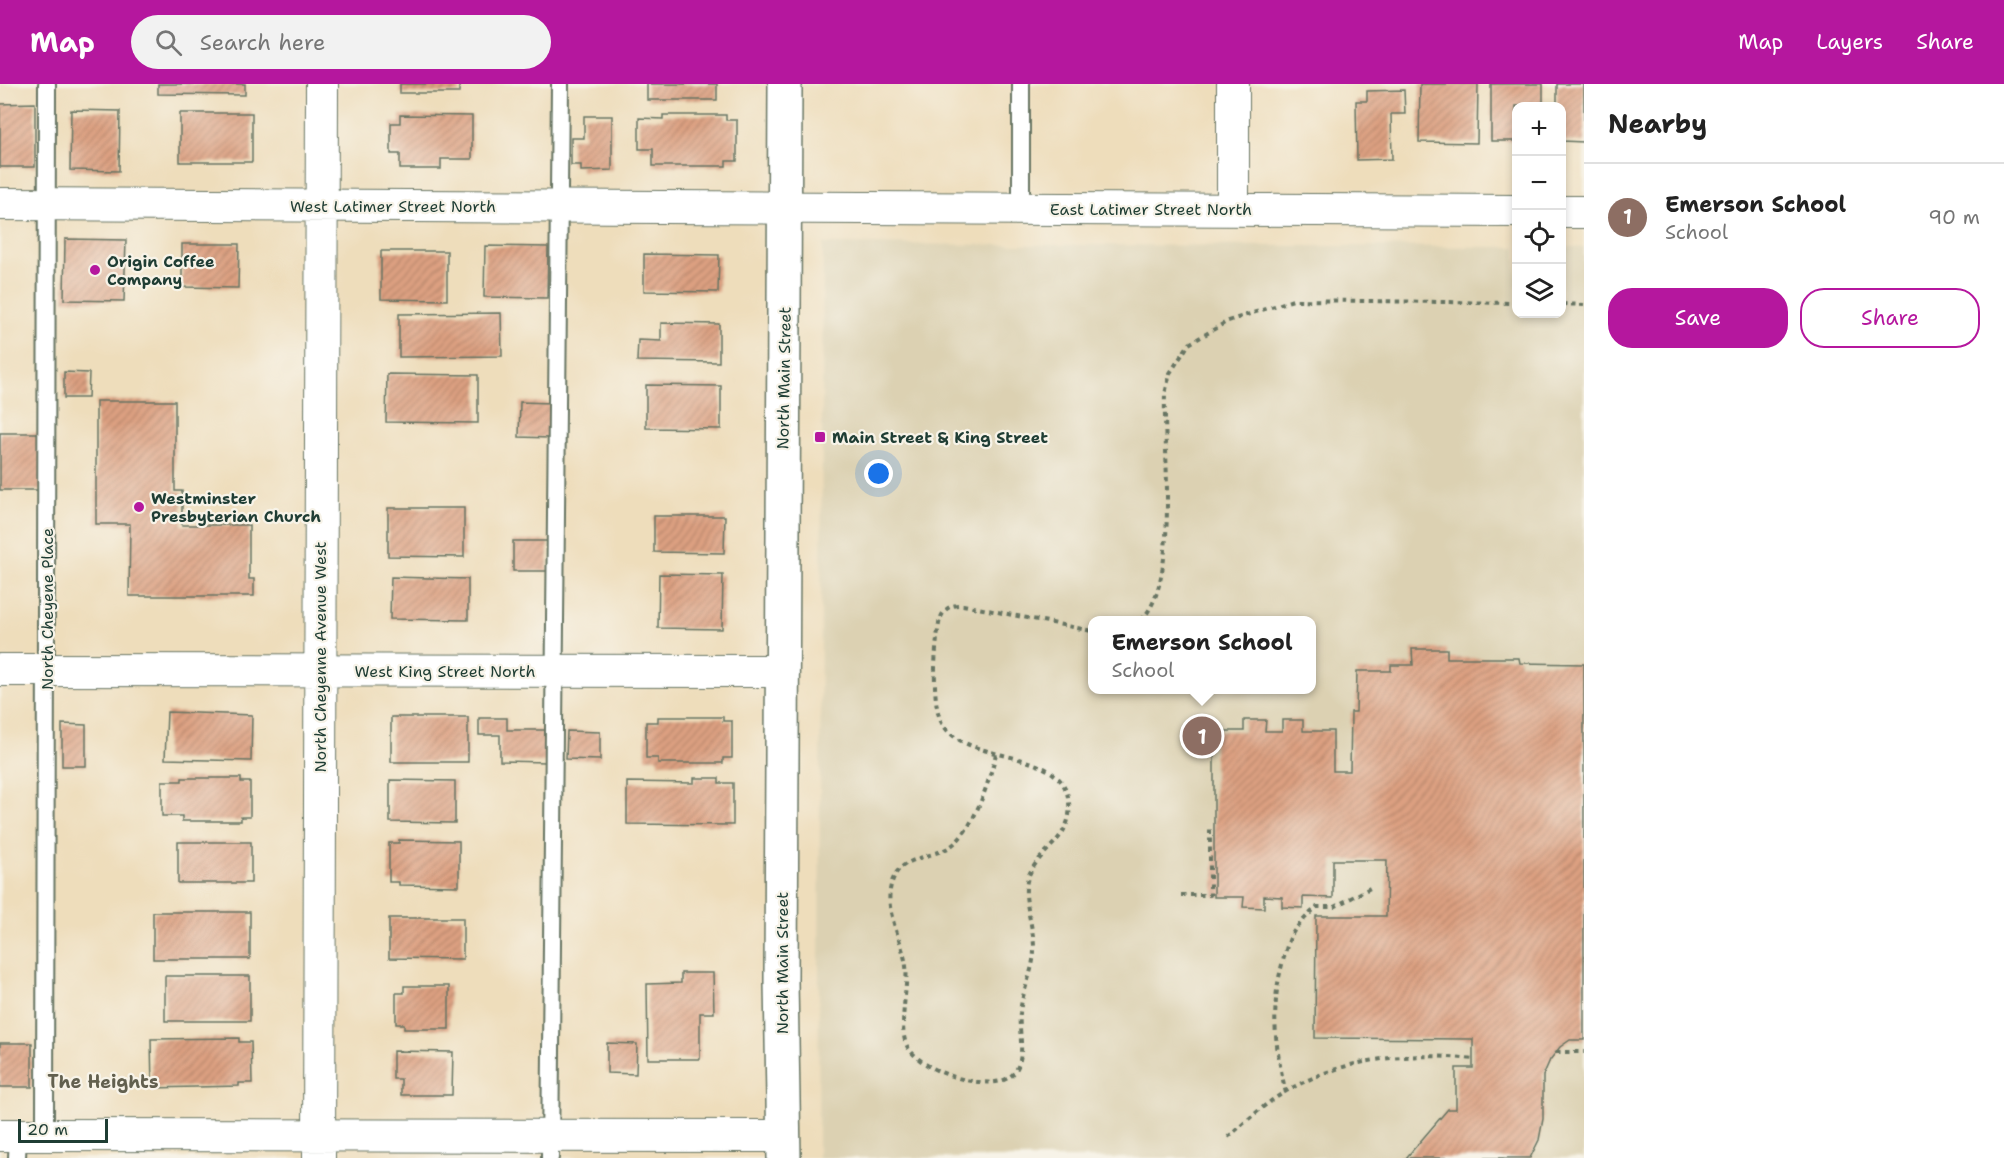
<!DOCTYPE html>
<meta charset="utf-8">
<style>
:root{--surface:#fff;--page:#f2f2f2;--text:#222;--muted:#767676;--line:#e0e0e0;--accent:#b5179e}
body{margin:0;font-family:"Shantell Sans",sans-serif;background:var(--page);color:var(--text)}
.controls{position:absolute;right:18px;top:18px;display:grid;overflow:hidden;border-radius:12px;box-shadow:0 3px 9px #0003}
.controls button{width:54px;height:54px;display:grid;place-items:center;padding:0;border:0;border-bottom:2px solid var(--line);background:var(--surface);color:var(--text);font:30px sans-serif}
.scale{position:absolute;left:18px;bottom:15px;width:90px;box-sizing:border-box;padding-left:6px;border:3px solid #1f3d34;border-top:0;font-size:16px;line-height:21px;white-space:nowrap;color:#1f3d34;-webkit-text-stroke:4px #f7f3e8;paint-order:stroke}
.you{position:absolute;left:879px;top:390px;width:21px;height:21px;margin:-15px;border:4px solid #fff;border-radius:50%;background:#1a73e8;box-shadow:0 0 0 9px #1a73e833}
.badge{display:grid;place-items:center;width:39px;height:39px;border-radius:50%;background:var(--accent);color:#fff;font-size:20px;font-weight:700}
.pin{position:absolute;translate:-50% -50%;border:3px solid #fff;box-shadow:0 2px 6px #0006}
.popup{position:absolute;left:1088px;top:532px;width:228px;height:78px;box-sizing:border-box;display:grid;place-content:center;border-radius:12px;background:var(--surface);filter:drop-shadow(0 2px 4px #0005);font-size:20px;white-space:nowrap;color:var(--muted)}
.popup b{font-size:22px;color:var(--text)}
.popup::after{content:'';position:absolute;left:50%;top:100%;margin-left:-12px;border:12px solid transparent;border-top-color:var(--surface)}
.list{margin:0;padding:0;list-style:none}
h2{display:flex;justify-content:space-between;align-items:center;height:78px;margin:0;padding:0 24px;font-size:26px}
h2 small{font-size:20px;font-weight:400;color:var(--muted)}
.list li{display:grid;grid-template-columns:39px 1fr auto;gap:18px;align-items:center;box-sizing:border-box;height:108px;padding:0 24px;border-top:2px solid var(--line)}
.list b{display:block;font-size:22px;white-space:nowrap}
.list p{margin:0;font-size:20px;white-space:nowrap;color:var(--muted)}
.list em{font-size:20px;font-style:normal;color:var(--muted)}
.actions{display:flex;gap:12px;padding:18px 24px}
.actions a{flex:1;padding:14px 0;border:2px solid var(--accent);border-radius:24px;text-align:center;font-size:21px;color:var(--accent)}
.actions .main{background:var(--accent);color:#fff}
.icon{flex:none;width:33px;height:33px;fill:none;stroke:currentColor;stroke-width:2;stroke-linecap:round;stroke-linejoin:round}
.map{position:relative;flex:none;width:1584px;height:1074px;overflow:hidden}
header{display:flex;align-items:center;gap:36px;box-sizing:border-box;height:84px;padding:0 30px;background:var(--accent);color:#fff}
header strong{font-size:28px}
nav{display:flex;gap:33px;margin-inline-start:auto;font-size:21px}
.search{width:420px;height:54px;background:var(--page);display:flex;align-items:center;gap:15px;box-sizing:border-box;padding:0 21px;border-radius:33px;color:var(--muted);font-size:22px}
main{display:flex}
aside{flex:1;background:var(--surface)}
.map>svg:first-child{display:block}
.built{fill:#dcd1b2;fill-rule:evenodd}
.building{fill:url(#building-hatch)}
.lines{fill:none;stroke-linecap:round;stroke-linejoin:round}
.service-casing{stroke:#677563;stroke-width:20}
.minor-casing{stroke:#677563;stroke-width:34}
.tertiary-casing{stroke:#677563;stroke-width:36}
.path{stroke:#677563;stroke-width:4;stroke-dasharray:4.5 4.5;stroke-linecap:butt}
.service{stroke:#fff;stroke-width:16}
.minor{stroke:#fff;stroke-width:32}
.tertiary{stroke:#fff;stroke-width:33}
.poi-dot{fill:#b5179e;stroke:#f7f3e8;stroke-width:2}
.labels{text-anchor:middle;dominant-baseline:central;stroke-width:4.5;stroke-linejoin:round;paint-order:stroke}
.street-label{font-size:16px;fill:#1f3d34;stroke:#f7f3e8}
.poi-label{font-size:16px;font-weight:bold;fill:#1f3d34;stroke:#f7f3e8;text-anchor:start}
.neighbourhood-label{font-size:18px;font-weight:bold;fill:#62604f;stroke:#f7f3e8}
</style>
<header>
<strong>Map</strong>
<div class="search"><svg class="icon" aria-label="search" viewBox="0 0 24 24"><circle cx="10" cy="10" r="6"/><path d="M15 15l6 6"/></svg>Search here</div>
<nav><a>Map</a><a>Layers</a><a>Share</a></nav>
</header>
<main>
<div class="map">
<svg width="1584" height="1074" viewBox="0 0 1584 1074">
<defs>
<pattern id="building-hatch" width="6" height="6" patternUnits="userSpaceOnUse" patternTransform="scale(1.5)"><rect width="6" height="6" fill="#dda081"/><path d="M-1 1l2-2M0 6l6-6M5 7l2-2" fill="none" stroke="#b3846a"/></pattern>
</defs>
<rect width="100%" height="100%" fill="#f7f3e8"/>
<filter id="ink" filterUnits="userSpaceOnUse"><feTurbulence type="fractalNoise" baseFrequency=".0167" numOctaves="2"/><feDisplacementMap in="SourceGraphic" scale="12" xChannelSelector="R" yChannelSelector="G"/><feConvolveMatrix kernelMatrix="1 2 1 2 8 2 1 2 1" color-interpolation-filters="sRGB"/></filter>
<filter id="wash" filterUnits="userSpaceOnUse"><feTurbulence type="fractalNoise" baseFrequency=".008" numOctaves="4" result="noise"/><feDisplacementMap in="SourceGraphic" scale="24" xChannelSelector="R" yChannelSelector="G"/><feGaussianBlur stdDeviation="1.35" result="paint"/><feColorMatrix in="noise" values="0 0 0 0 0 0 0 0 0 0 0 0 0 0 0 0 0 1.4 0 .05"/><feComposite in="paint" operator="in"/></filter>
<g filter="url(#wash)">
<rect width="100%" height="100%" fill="#edb"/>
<path class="built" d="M823,160L1516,163V230H1562V163H1584V1074H818ZM1092,536H1312V606H1092Z"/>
<g id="blocks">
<path class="building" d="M158,0H245V11L158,10Z
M400,0H459V9H400Z
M647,0H717V16H647Z
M1420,0H1478L1477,59L1419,58Z
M1491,0H1543V22H1516V57H1491Z
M1557,0H1584V58L1562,57V22H1557Z
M1404,6L1405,30H1391L1392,75L1357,76L1356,17H1367V7Z
M35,19V83H0V20Z
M71,26L120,27L119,87L70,86Z
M180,29H252V78H180Z
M400,31L472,32V75H441V85H400V70H391V39H400Z
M663,31H726V36H737V77H726V82H653V65H639V34L663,35Z
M584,32H612V86L581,87V81H571V54H584Z
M65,155L126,156L124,217L64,216Z
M182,160H239L238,204L182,203Z
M485,162L548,163L547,214L484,213Z
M381,167H447V216L381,215Z
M644,170L719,171L718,208L644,207Z
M501,229L502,272L399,273V230Z
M661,239L719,240V278L637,277L638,256L661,257Z
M64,288L89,289L88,314H64Z
M387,290L478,291V339L386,338Z
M646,301L721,302V345L646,344Z
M96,317H175V407H182V441H249V495H254V512H129L130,440H96Z
M520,318L551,319L550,354L519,353Z
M0,349H43V406H0Z
M388,424H464V473L388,472Z
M654,432H725L724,469L654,468Z
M513,457H548V487H513Z
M659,490L723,491L722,545L658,544Z
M391,493L468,495V536L390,535Z
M1412,565H1447V574H1519L1520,579L1584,580V956H1570L1560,963L1550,976L1543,992V1035L1539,1056L1530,1074H1406L1448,1025H1456V984H1473V955L1315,954L1316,832H1386L1387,776H1333V814L1303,813V824L1282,823V813L1264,812V824L1243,823L1244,813H1214V647H1244V636H1266L1265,647H1282V636H1303V647H1333V687H1350L1351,628H1356L1357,587H1391V581H1413Z
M167,628L252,631L251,677L165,675Z
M391,633H468V678H391Z
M658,633H723V637H732V674H723V679H658V674H646V638H658Z
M479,634H507V646H547V678L500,677V651H479Z
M62,640L86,641V682H62Z
M567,647L600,648V676L566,675Z
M182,694H241V698H250V733H241V737H182V732H162V697H182Z
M694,694H719V699H733V741L627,740V698L694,699Z
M390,696L455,697V739L390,738Z
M399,756L459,757V802L399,801V798H389V759H399Z
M178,758H251V799H178Z
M153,828H250V875H153Z
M389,834H463V875L389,874Z
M681,889H713L714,929H700V975H648L647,900L681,899Z
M165,892H250V937H165Z
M404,902H449V945H404V940H396V909H404Z
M239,954V958H251L252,999H239V1002L152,1004L151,955Z
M0,959H32V1003H0Z
M607,959L637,960L636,990L607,989Z
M393,967L453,968L452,1011H401V995H393Z"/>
</g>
</g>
<g filter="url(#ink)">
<use href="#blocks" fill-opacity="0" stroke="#677563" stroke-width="1.5"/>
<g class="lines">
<defs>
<path id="service" d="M1021,0V125
M45,1051L47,0
M17,1074L18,1051
M550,1074L560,0"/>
<path id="minor" d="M1233,0V125
M0,120L1516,127
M1562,128H1584
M0,586L782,587
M0,1051L784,1052
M319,1074L322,0"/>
<path id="tertiary" d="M784,1074L781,897L785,0"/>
</defs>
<use href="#service" class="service-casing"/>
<use href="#minor" class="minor-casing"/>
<use href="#tertiary" class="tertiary-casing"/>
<path class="path" d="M1562,220L1584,221
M1141,536C1180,500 1163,364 1165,310L1170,289L1189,260L1228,237L1293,216L1516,219
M996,670C989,697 973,752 946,765C930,773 904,774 895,791C879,821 902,852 906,882C909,904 896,948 909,965C923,984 956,996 979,998C993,999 1008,999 1016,986C1026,970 1018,946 1020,929C1022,906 1035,885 1034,862C1033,844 1027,827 1026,810C1023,766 1082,761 1067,709C1053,662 959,681 940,635C932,614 935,568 938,546C940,529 946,520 963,521L1092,547
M1181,811H1210V742
M1556,968H1584
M1286,1009C1275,964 1270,923 1283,877C1286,865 1289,852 1297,843C1303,836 1310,829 1317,823H1334L1370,804
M1228,1053C1242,1041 1256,1028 1271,1017C1332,975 1401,967 1473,975"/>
<use href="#service" class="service"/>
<use href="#minor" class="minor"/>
<use href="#tertiary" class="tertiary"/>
</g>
</g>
<g class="poi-dot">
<circle cx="95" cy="186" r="6"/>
<rect x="814" y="347" width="12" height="12" rx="3"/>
<circle cx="139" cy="423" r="6"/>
</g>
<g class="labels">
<g class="street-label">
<text x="393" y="122">West Latimer Street North</text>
<text x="1151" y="125">East Latimer Street North</text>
<text transform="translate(784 294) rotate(-89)">North Main Street</text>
<text transform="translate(47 525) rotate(-90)">North Cheyene Place</text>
<text transform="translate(320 573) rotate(-90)">North Cheyenne Avenue West</text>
<text x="445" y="587">West King Street North</text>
<text transform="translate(782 879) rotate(-90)">North Main Street</text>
</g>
<g class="poi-label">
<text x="107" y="177">Origin Coffee<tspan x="107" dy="18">Company</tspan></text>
<text x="832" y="353">Main Street &amp; King Street</text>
<text x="151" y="414">Westminster<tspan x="151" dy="18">Presbyterian Church</tspan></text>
</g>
<g class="neighbourhood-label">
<text x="103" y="998">The Heights</text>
</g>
</g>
</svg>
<div class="controls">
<button>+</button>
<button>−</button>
<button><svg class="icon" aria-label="locate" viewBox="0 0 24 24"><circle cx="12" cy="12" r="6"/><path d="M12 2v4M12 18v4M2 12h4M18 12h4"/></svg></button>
<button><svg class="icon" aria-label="layers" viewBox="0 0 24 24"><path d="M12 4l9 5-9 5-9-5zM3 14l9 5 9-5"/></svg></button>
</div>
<div class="scale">20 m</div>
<div class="you"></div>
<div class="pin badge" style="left:1202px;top:652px;background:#8d6e63">1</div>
<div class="popup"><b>Emerson School</b>School</div>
</div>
<aside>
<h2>Nearby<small></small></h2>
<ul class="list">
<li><span class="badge" style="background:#8d6e63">1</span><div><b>Emerson School</b><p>School</p></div><em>90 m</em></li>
</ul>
<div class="actions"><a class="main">Save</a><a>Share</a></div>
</aside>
</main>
